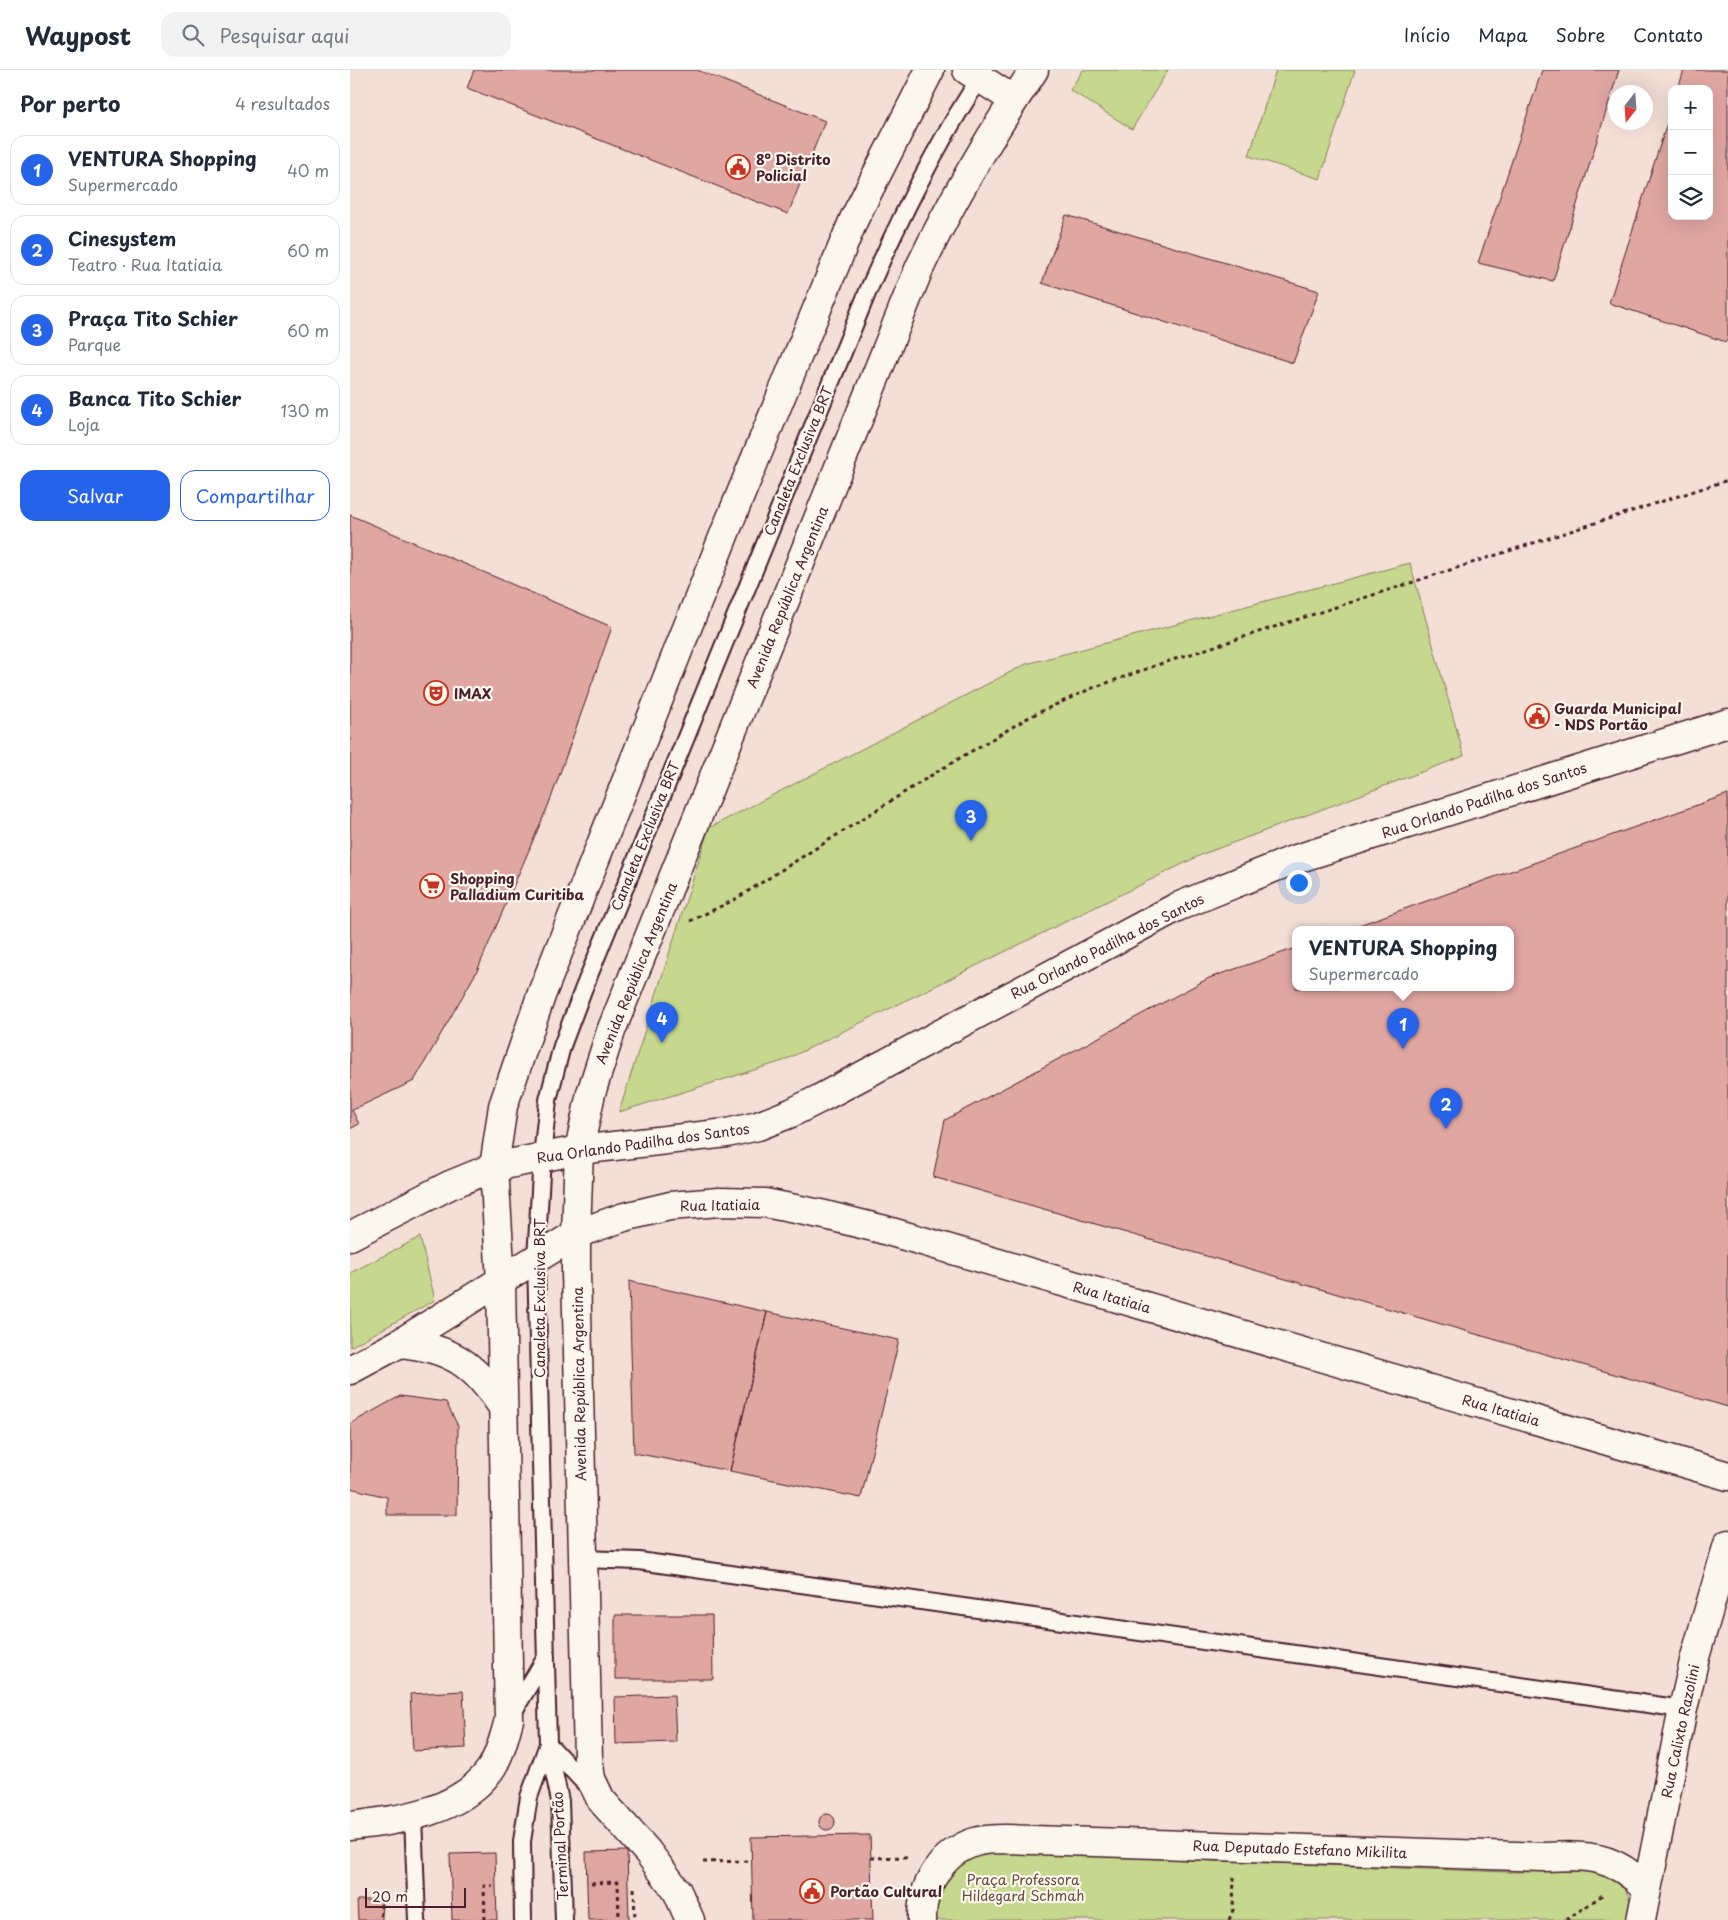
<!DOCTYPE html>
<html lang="pt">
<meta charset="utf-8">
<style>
:root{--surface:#fff;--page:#f2f2f3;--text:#1f2937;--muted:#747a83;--line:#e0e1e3;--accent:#2563eb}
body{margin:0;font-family:"Playpen Sans",sans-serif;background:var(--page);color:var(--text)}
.controls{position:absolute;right:15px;top:15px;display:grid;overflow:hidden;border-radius:10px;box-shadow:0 5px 20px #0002}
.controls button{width:45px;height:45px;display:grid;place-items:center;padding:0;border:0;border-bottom:1px solid var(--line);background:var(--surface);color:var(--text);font:25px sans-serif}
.compass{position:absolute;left:1258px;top:15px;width:45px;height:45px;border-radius:50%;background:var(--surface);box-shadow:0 5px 20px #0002;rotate:197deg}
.scale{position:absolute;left:15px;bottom:12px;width:101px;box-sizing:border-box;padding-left:5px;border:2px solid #4a1f2b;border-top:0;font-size:14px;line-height:18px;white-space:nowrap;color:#4a1f2b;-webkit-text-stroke:4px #fbf7ec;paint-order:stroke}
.you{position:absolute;left:948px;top:812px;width:18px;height:18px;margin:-12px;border:4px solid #fff;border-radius:50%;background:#1a73e8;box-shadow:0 0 0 8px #1a73e833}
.badge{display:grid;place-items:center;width:32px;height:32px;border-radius:50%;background:var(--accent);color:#fff;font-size:16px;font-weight:700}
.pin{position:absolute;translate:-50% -41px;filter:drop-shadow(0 1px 2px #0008)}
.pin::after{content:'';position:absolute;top:26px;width:18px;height:15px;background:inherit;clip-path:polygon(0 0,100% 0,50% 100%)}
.popup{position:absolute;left:942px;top:856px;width:222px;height:65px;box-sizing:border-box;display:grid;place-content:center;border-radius:10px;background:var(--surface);filter:drop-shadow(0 1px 4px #0005);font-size:16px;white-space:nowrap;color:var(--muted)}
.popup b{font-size:19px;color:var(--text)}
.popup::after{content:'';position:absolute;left:50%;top:100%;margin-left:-10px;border:10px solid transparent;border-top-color:var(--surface)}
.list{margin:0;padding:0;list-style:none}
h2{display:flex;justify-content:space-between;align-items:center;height:65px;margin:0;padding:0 20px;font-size:21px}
h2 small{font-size:16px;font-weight:400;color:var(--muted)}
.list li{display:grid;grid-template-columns:32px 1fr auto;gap:15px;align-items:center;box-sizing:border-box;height:70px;margin:0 10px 10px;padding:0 10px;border:1px solid var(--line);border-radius:15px}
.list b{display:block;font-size:19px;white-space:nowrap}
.list p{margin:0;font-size:16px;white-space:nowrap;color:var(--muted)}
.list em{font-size:16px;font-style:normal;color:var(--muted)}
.actions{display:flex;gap:10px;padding:15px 20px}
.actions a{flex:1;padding:11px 0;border:1px solid var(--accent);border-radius:15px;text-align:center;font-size:18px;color:var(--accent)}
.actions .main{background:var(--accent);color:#fff}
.icon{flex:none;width:28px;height:28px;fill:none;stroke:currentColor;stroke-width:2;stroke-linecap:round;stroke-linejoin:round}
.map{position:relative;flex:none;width:1378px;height:1850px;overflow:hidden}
header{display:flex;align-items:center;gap:30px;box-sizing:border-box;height:70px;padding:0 25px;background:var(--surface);border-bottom:1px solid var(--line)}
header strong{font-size:24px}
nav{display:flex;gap:28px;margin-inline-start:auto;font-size:18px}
.search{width:350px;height:45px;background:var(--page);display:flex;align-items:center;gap:12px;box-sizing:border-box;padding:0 18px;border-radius:15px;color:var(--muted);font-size:19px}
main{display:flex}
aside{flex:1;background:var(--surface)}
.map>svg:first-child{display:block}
.green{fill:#c6d88d;stroke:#887c5c}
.building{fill:#e0a6a2;stroke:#4a1f2b}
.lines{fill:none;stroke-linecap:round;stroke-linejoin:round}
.service-casing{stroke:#4a1f2b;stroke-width:20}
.minor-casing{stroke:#4a1f2b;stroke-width:31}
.tertiary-casing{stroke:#4a1f2b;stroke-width:31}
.secondary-casing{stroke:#4a1f2b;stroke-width:31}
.primary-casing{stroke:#4a1f2b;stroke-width:31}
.path{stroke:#4a1f2b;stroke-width:3;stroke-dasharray:4 4;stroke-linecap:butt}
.service{stroke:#fbf7ec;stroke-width:16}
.minor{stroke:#fbf7ec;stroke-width:28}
.tertiary{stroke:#fbf7ec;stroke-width:28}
.secondary{stroke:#fbf7ec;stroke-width:28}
.primary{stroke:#fbf7ec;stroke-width:28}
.labels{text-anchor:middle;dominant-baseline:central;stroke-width:4.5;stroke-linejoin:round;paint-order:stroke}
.poi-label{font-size:14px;font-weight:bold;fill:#4a1f2b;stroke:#fbf7ec;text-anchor:start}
.street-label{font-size:14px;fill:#4a1f2b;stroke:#fbf7ec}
.park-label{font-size:14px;fill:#694d44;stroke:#fbf7ec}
</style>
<header>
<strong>Waypost</strong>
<div class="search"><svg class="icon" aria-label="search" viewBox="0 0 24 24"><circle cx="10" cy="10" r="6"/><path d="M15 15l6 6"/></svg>Pesquisar aqui</div>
<nav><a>Início</a><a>Mapa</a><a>Sobre</a><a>Contato</a></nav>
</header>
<main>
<aside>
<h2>Por perto<small>4 resultados</small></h2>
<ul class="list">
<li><span class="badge">1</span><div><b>VENTURA Shopping</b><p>Supermercado</p></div><em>40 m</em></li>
<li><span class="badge">2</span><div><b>Cinesystem</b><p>Teatro · Rua Itatiaia</p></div><em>60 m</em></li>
<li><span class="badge">3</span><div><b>Praça Tito Schier</b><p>Parque</p></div><em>60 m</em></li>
<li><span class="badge">4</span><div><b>Banca Tito Schier</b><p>Loja</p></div><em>130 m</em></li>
</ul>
<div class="actions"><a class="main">Salvar</a><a>Compartilhar</a></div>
</aside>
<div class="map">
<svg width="1378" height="1850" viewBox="0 0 1378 1850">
<rect width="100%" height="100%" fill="#f3dfd6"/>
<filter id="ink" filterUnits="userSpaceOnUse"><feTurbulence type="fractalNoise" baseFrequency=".02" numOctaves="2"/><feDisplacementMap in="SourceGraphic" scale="10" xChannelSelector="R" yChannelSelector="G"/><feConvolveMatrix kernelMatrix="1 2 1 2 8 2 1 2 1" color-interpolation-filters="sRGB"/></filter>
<g filter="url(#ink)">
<path class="green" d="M733,0H818L782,59L720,20Z
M926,0H1005L970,109L899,86Z
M1060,493L1114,686L853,784L433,991L269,1042L359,758L676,594Z
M70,1167L85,1230L0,1277V1203Z
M656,1783L1157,1802L1225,1801L1243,1799L1272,1813L1281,1832L1280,1850H585C584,1822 602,1789 632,1784C640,1783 648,1783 656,1783Z"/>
<path class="building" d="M124,0H347L475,51L438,144L117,18Z
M1192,0H1269L1203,211L1128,193Z
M1334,0H1378V267L1376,272L1259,233L1322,38V146H1359V19H1328Z
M716,145L969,221L943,293L692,213Z
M0,445L262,557L200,731L127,901L64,1011L2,1040L9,1054L0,1059Z
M1378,724V1337L583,1107L595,1050L859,908L946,878V918H1160V860H995Z
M279,1211L417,1242L380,1401L284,1383Z
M417,1242L549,1270L511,1428L380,1401Z
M50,1326L96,1332L108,1356L107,1445H37V1427L0,1418V1354Z
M265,1545H362L363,1609H265Z
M113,1621L116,1678L63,1681L60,1624Z
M324,1625L326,1672L266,1674L265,1627Z
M469 1752a8 8 0 1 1 16 0a8 8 0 1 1-16 0Z
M520,1765L523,1850H403L401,1767Z
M277,1781L279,1850H238L236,1782Z
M145,1783L147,1850H102L100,1784Z
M7,1830H31L32,1850H8Z"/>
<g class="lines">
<defs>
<path id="service" d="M233,1489L289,1491L1333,1639
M161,1646L196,1587
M198,1674L241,1720
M63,1746L67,1850
M173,1850L172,1771L179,1727L198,1674
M214,1850L210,1731L198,1674L186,1189L192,1087L198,1030L212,976L233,920L518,221C551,145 588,71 634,2"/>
<path id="minor" d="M572,1850C571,1816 592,1782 625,1772C635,1769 647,1769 656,1769L1194,1787C1239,1785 1264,1785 1297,1819
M1291,1850L1333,1639L1345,1587L1378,1474"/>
<path id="tertiary" d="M617,0L664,30
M0,1756C49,1750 109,1743 140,1700C150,1686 154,1667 159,1650L151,1211L144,1097L153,1036L192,923L376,460L504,149L580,0
M340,1850L327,1821L297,1781L251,1730L241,1709L238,1687L226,1202V1164L229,1080L241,1023L261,961L569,199C602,129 641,64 684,0"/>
<path id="secondary" d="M0,1166L100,1115L144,1097L229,1080L377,1063L408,1056L441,1043L469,1029L827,837L943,790L1378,653
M0,1300L50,1273L226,1164L274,1147L320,1136L369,1132L415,1133L475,1145L531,1159L1378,1406"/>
<path id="primary" d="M50,1273C101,1278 124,1294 152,1336"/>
</defs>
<use href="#service" class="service-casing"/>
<use href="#minor" class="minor-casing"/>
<use href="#tertiary" class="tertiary-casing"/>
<use href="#secondary" class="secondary-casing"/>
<use href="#primary" class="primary-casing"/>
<path class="path" d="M340,851L384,830L593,698L681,646L740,619L810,594L1378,410
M521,1788L557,1787
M353,1792L401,1791
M241,1813L268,1812L269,1850
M284,1818L285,1850
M31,1834V1850
M135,1850L134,1816H143
M879,1850L883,1840L884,1807
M1216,1850L1254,1824"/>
<use href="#service" class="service"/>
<use href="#minor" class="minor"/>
<use href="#tertiary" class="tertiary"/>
<use href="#secondary" class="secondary"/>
<use href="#primary" class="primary"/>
</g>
</g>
<defs>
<symbol id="civic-ring" viewBox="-11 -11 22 22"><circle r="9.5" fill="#fbf7ec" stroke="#c8321e" stroke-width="1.5"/><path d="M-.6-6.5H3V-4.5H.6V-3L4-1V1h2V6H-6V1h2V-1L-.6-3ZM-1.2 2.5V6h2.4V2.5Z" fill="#c8321e"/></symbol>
<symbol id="theatre-ring" viewBox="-11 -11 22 22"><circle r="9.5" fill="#fbf7ec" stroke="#c8321e" stroke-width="1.5"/><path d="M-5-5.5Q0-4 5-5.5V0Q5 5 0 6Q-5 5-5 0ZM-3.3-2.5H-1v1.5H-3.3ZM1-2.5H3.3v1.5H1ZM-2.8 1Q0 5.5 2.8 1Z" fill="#c8321e"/></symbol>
<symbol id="supermarket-ring" viewBox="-11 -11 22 22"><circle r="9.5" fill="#fbf7ec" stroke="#c8321e" stroke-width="1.5"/><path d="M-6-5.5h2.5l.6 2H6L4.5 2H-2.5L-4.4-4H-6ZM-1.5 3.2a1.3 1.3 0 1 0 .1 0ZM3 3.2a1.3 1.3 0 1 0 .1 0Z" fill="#c8321e"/></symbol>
</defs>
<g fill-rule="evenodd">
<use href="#civic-ring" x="374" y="83" width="28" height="28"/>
<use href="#theatre-ring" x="72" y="609" width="28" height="28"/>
<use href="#civic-ring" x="1173" y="632" width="28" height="28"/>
<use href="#supermarket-ring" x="68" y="802" width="28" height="28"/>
<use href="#civic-ring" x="448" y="1807" width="28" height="28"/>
</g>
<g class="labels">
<g class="poi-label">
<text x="406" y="89">8° Distrito<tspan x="406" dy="16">Policial</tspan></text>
<text x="104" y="623">IMAX</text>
<text x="1204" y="638">Guarda Municipal<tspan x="1204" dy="16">- NDS Portão</tspan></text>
<text x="100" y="808">Shopping<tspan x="100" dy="16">Palladium Curitiba</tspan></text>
<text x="480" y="1821">Portão Cultural</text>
</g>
<g class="street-label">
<text transform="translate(448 391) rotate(-68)">Canaleta Exclusiva BRT</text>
<text transform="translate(437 527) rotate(-68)">Avenida República Argentina</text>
<text transform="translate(1134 730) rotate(-18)">Rua Orlando Padilha dos Santos</text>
<text transform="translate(295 766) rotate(-68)">Canaleta Exclusiva BRT</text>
<text transform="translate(757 876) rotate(-27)">Rua Orlando Padilha dos Santos</text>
<text transform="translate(286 903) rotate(-68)">Avenida República Argentina</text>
<text transform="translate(293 1073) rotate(-8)">Rua Orlando Padilha dos Santos</text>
<text transform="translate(370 1135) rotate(-1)">Rua Itatiaia</text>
<text transform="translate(762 1227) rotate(16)">Rua Itatiaia</text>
<text transform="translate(189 1228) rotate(-90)">Canaleta Exclusiva BRT</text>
<text transform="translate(229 1314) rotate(-91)">Avenida República Argentina</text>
<text transform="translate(1151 1340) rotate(16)">Rua Itatiaia</text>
<text transform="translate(1330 1661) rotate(-78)">Rua Calixto Razolini</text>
<text transform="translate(210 1776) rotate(-93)">Terminal Portão</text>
<text transform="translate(950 1779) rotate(2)">Rua Deputado Estefano Mikilita</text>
</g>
<g class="park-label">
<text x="673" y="1809">Praça Professora<tspan x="673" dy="16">Hildegard Schmah</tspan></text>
</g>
</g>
</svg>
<div class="controls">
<button>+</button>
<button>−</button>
<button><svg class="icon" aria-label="layers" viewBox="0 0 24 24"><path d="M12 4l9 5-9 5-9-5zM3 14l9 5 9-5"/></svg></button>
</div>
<svg class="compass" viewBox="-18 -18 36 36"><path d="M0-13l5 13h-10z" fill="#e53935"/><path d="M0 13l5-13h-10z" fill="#747a83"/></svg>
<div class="scale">20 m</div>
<div class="you"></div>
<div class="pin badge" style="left:1053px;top:979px">1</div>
<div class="popup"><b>VENTURA Shopping</b>Supermercado</div>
<div class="pin badge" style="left:1096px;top:1059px">2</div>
<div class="pin badge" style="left:621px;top:771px">3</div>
<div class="pin badge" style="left:312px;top:973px">4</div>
</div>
</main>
